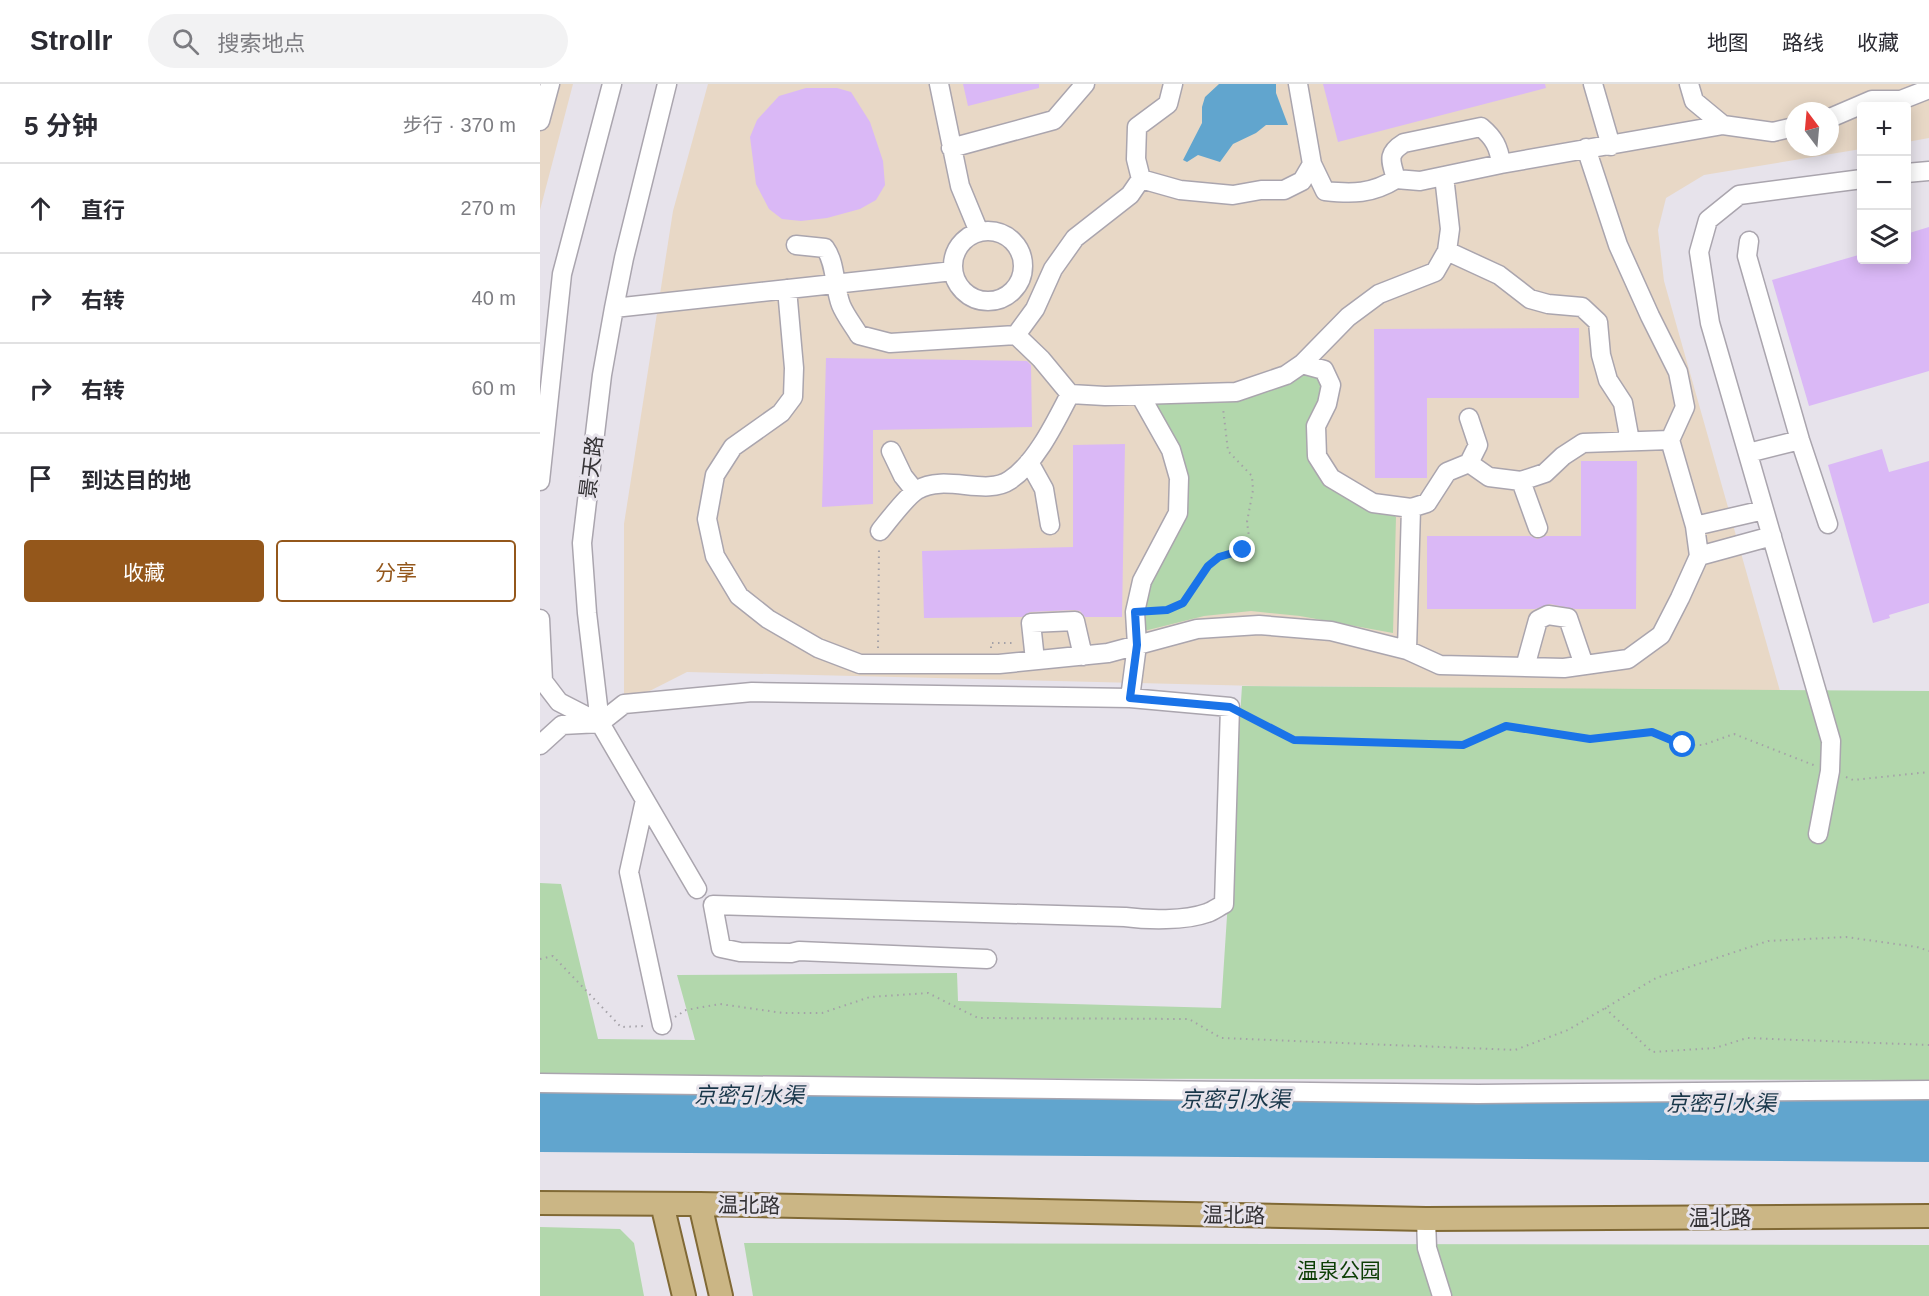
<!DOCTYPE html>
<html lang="zh">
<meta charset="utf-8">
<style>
:root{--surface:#fff;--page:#f2f2f3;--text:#2b2b33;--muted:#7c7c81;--line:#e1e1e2;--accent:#94571b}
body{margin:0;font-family:Helvetica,"Noto Sans SC",sans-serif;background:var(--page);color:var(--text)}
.controls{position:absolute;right:18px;top:18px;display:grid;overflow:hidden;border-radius:6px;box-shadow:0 3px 15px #0003}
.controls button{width:54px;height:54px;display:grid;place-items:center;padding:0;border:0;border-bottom:2px solid var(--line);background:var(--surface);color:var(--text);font:30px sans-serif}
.compass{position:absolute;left:1245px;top:18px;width:54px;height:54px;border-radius:50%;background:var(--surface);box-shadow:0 3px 15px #0003;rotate:344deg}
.stop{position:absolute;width:18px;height:18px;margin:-14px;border:4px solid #1a73e8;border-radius:50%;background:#fff}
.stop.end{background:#1a73e8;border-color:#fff;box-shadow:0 2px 6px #0008}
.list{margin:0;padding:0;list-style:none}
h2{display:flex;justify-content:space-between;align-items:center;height:78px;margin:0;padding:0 24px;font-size:26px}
h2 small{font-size:20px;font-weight:400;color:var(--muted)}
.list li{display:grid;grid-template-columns:39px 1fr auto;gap:18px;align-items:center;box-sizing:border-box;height:90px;padding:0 24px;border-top:2px solid var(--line)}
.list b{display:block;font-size:22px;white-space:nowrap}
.list em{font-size:20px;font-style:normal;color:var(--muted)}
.actions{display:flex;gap:12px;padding:18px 24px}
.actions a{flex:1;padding:14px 0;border:2px solid var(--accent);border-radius:6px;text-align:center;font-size:21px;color:var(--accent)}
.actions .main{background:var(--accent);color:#fff}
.icon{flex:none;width:33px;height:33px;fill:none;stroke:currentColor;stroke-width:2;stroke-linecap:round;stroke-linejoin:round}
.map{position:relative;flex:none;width:1389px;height:1212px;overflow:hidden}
header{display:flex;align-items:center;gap:36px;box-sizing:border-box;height:84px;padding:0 30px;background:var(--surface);border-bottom:2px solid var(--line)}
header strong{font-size:28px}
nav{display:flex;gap:33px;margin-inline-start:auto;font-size:21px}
.search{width:420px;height:54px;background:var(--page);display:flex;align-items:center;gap:15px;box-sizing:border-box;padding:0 21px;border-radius:33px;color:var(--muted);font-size:22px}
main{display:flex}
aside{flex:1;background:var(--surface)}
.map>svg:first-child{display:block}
.commercial{fill:#e8d8c6;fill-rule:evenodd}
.green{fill:#b2d7ac}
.water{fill:#61a5ce}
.building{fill:#dab8f6}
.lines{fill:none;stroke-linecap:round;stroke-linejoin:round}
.minor-casing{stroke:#aaa5ae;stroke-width:21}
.major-casing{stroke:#806935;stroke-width:26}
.path{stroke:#a4a1a7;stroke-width:2;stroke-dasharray:1.5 4.5;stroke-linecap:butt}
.minor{stroke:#fff;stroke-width:18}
.major{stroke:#cbb685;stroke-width:22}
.route{stroke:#1a73e8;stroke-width:8}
.labels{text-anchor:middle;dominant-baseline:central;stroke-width:6;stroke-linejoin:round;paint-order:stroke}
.street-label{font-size:21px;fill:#353336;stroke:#e7e3eb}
.park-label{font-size:21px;fill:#0d3e06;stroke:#e7e3eb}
.water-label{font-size:22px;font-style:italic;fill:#19374a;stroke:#e7e3eb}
</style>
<header>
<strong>Strollr</strong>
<div class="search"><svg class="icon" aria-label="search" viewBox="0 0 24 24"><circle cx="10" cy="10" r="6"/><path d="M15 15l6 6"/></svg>搜索地点</div>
<nav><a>地图</a><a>路线</a><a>收藏</a></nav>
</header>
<main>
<aside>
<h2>5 分钟<small>步行 · 370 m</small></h2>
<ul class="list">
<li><svg class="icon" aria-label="ahead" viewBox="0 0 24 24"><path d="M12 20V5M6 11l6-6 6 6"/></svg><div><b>直行</b></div><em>270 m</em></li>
<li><svg class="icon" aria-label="right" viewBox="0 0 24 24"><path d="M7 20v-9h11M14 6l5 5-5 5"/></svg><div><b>右转</b></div><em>40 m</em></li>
<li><svg class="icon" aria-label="right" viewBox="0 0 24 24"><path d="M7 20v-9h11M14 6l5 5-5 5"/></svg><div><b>右转</b></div><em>60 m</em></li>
<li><svg class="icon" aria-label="arrive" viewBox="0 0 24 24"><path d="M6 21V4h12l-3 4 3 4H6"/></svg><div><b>到达目的地</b></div></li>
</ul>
<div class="actions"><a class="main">收藏</a><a>分享</a></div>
</aside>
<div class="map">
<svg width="1389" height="1212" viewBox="0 0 1389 1212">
<rect width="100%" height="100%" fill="#e7e3eb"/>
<path class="commercial" d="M0,0H33L0,126Z
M168,0H1389V54L1367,58L1366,22H1322L1321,65L1164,91L1126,114L1118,146L1124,197L1240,607L719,602L147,588L84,620V440L133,127ZM1254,27H1290V63H1254Z"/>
<path class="green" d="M784,286L777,372L856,433L853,549L760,532L711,527L664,532L596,549L639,394L600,311L696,308L746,291Z
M702,602L1389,607V996L169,994L0,990V799L21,800L58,955L155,956L137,891L417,889L418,917L681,924Z
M0,1143L80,1145L94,1159L104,1212H0Z
M204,1159L1389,1161V1212H213Z"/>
<path class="water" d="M679,0H736V9L748,41H726L716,49L693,60L680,78L658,71L647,78L643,76L662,39V23L665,13Z
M0,1002L1389,1016V1078L0,1068Z"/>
<path class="building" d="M423,0H499V4L428,22Z
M783,0H1005L1006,4L798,58Z
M266,4H297L311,8L330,38L343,77L345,101L336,116L320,125L287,134L261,137L242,135L229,125L216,100L210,53L217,36L239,12Z
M1389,143V287L1269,322L1232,196L1322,170V176H1366V150Z
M1039,244V314H887V394H835L834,245Z
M286,274L487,277L491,281L492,343L333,346V420L282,423Z
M585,360L582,533H545L540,527L534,526L490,528L482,533L384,534L382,467L533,463V361Z
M1342,365L1349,388L1389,377V519L1349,531L1350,534L1333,539L1288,381Z
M1041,377H1097L1096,525H1035L1010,520L995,525H887V452H990L997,455L1006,452H1041Z"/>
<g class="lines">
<defs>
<path id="minor" d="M127,0L84,174L74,224L62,291L42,459L47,529L60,639L157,805
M399,0L420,102L439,148
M758,0L772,80L785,107C812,110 832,110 856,95
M1053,0L1071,62
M1149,0L1154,17L1183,41L1233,48L1254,43
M1290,34L1332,16H1361L1389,5
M0,37L10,0
M941,43C954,54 959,63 961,80L880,97L856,95C851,77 846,70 864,59Z
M411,64L514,36L545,0
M1046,64L1078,161L1110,232L1138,288L1145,323L1130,356L1155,442L1224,426
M961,80L1183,41
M1366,89L1389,87
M601,95L596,75L597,43L628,20L633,0
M413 182a35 35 0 1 1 70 0a35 35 0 1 1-70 0Z
M1209,157L1207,172L1260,356L1288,440
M256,161L285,164C296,179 294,203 301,221C305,231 313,241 319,251L350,259L476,251L501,275L530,310
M907,167L959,191L990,215L1008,220L1042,223L1058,238L1061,271L1068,296L1083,319L1090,357
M247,205L254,284L253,313L241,329L193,363L175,391L167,435L175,472L199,512L228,535L278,564L320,580H459L568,569L657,545L719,541L791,547L867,566L900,581L1024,584L1088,575L1121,551L1140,514L1159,472L1155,442
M74,224L413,187
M476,251L495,225L513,185L535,154L590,111L601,95L640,106L693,111L721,106H744L762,97L772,80
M762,280L784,286L791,301L787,320L776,342L777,372L791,394L833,419L871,424L887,419L907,388L929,379L949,393L981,397L1005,389L1023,372L1043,359L1130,356
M929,334L938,361L929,379
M351,367L363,392L375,407
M1208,369L1260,356
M489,378L504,405L510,441
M0,397L22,190L72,0
M981,397L998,444
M340,447C348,437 367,412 377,406C406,389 445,413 470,396C496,379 516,337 530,310L565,312L696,308L746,291L762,280L808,233L839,210L895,188L907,167L910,145L904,92
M1159,472L1232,452
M0,535L3,597L19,618L58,638
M867,566L871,424
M495,576L491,539L535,537L543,572
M985,583L998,536L1008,531L1028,534L1044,581
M590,614L597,561L595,528L602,497L638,429L639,394L631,366L600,311
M0,661L22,641L60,639L84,620L212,608L590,614L690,623L684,820C678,823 673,827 667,829C645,837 607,836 585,833L173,821L181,864L200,868L251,869L259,867L447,875
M105,716L89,788L122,941
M1278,750L1290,687L1291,657L1170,239L1159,168L1168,136L1199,111L1322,95
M0,999L938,1010L1389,1006
M886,1135L887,1164L902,1212"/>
<path id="major" d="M0,1119L160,1120L886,1135L1389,1132
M122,1120L144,1212
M160,1120L181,1212"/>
</defs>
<use href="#minor" class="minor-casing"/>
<use href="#major" class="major-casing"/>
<path class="path" d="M613,527C654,524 645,505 668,481C677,472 691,470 703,466L709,453L707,438L713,406L712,392L688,367L683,324
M338,564L339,462
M451,564V559H476
M706,631L754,656L923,661L966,642L1050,655L1112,648L1143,661H1163L1194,650L1276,682
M1306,693L1313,696L1389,688
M0,875L13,872L81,943L105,942
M1065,924L1112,968L1175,964L1207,954L1389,961
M135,933L146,926L180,920L243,929H282L330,913L388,909L438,934L649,935L681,954L975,966L1028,946L1116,894L1228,857L1306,853L1377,863L1389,867"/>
<use href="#minor" class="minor"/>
<use href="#major" class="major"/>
</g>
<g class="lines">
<path class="route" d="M703,466L679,473L668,482L643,519L627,526L595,528L597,561L590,614L690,623L754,656L923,661L966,642L1050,655L1112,648L1143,661"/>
</g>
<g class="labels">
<g class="street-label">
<text transform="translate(51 383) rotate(-83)">景天路</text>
<text transform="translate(209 1121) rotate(1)">温北路</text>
<text transform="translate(694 1131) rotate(1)">温北路</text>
<text x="1180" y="1133">温北路</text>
</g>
<g class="park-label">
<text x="799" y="1186">温泉公园</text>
</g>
<g class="water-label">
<text x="209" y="1011">京密引水渠</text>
<text x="695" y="1015">京密引水渠</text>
<text x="1181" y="1019">京密引水渠</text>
</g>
</g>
</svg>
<div class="controls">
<button>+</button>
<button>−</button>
<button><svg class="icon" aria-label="layers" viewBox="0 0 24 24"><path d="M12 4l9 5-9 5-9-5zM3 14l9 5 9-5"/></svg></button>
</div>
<svg class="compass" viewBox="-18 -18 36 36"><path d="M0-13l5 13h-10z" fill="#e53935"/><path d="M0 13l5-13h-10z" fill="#7c7c81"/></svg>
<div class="stop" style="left:1143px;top:661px"></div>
<div class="stop end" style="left:703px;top:466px"></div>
</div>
</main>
